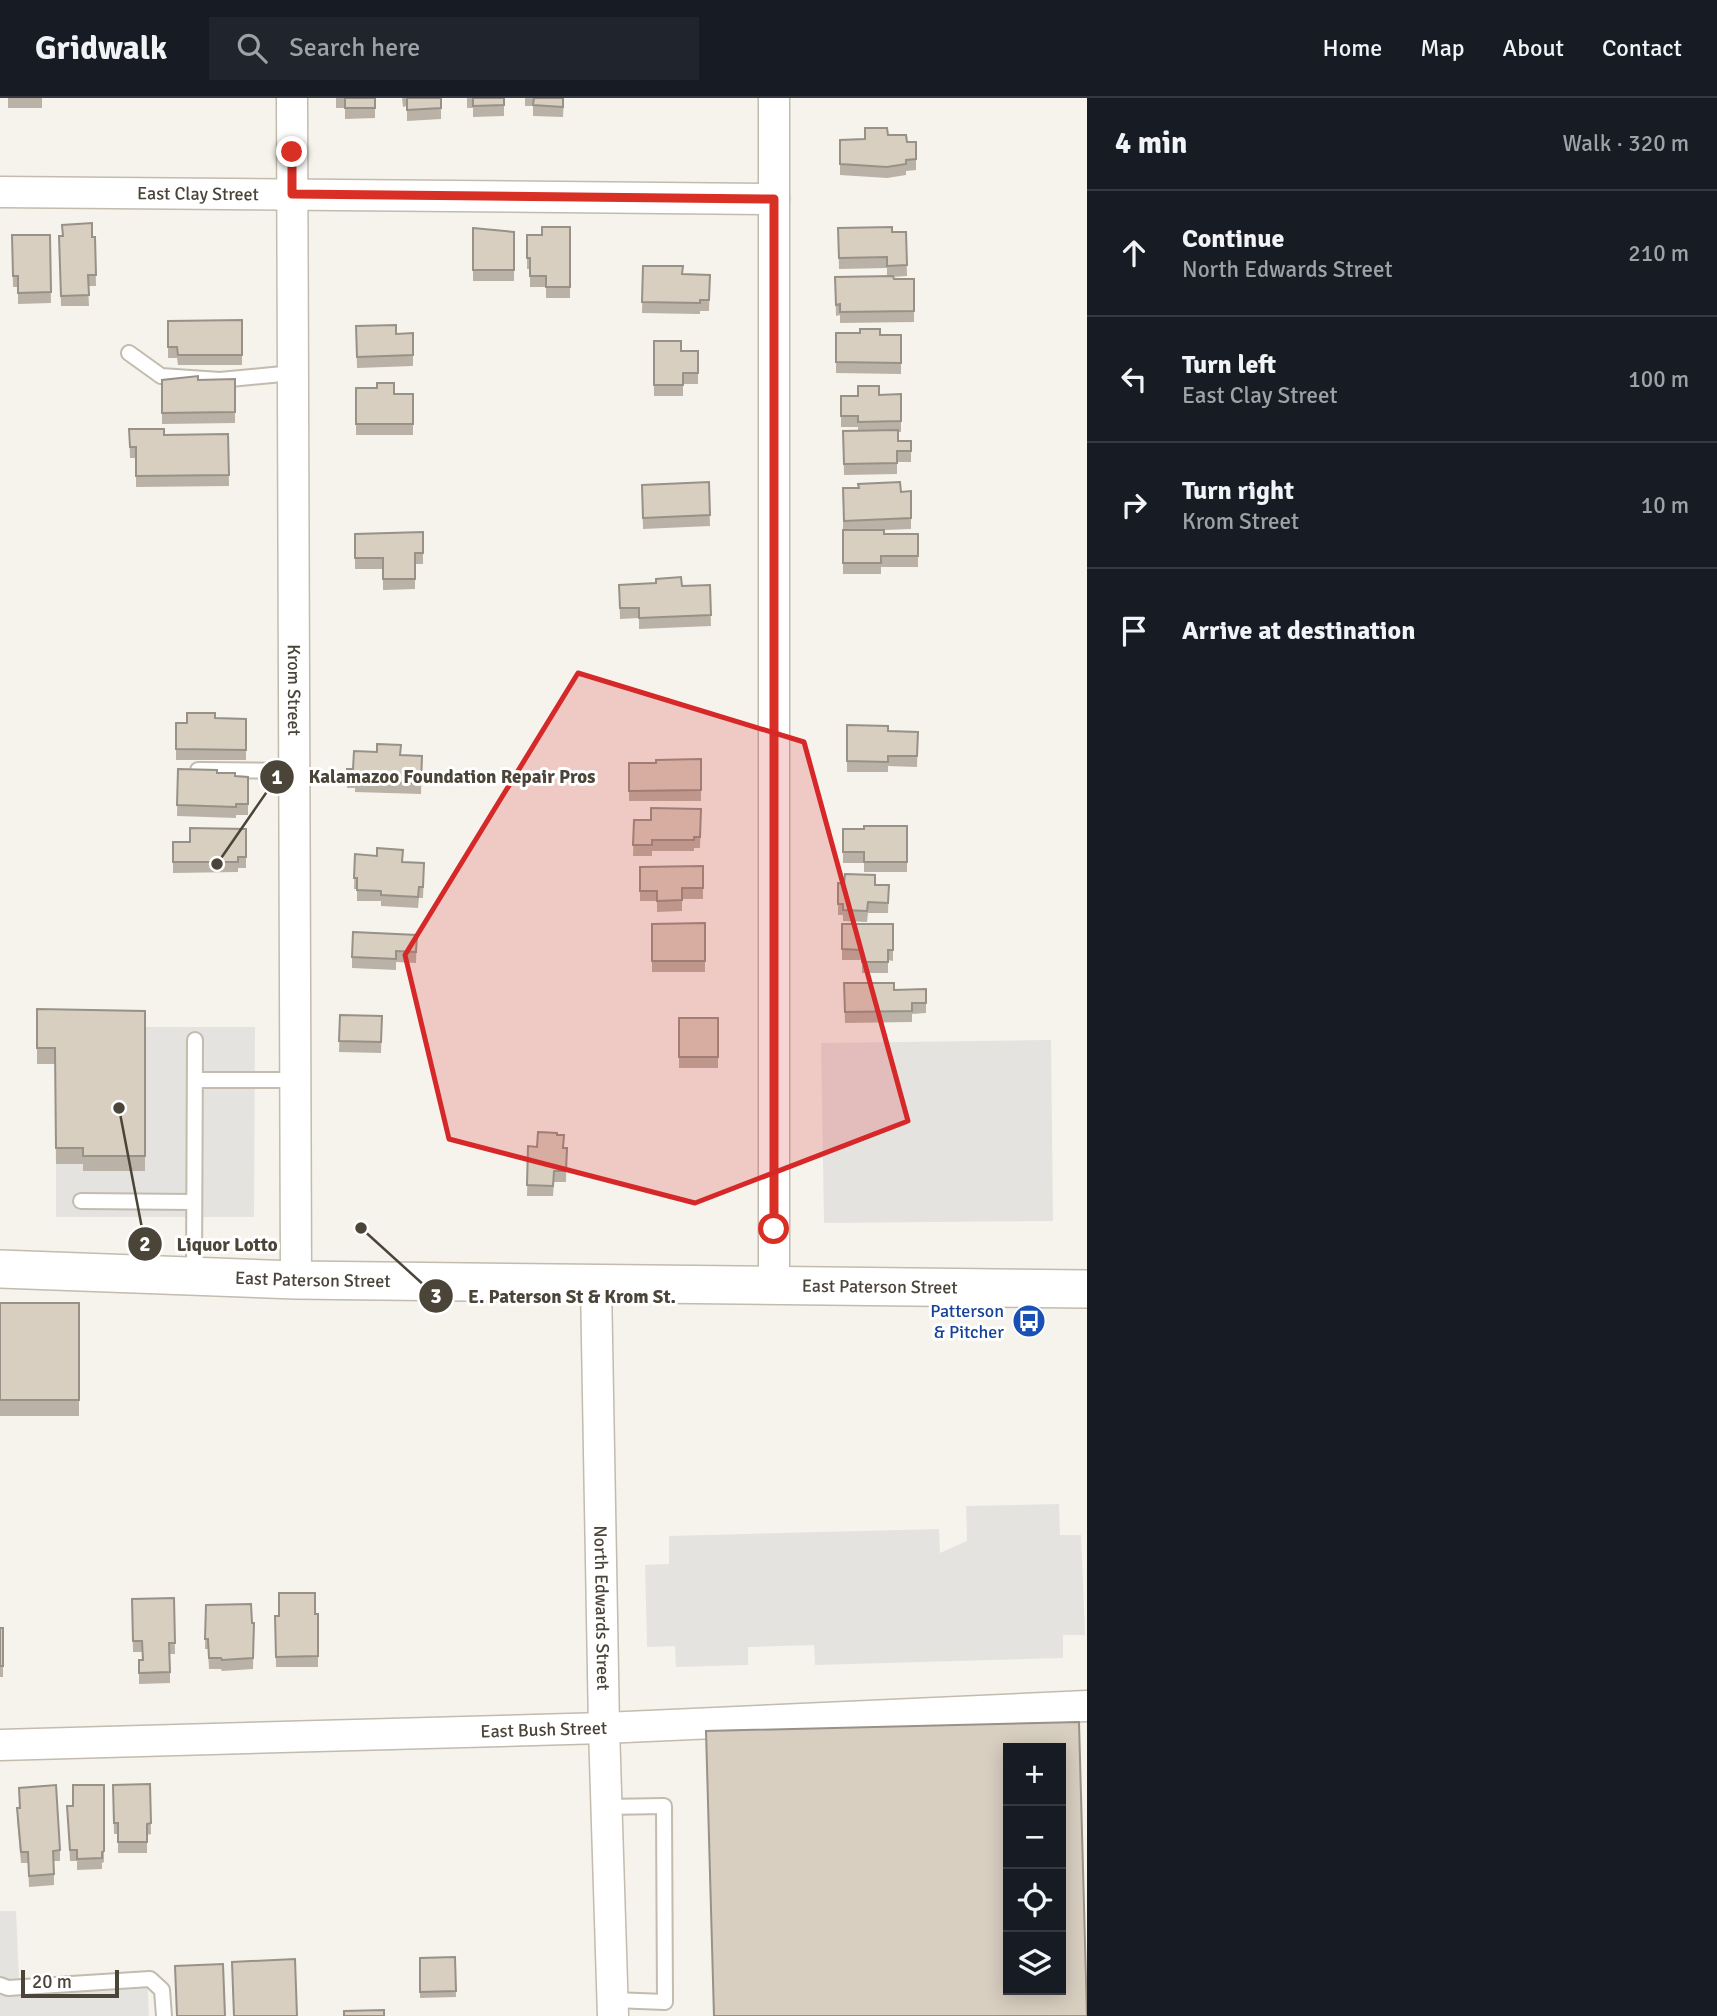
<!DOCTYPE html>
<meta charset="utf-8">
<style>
:root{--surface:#171b24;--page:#20242c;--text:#f1f3f6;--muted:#9ea1a6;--line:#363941}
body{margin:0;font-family:Signika,sans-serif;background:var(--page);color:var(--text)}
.controls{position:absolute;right:21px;bottom:21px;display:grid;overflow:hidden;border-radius:0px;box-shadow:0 4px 18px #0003}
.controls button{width:63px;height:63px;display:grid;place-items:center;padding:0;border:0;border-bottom:2px solid var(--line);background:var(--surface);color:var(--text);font:35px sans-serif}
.scale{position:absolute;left:21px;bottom:18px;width:98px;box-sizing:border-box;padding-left:7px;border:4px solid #4b4439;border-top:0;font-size:19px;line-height:24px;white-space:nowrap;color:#4b4439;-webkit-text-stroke:5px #fff;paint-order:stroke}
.stop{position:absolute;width:21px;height:21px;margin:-16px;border:5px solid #d93025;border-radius:50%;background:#fff}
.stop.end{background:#d93025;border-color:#fff;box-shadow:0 2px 7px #0008}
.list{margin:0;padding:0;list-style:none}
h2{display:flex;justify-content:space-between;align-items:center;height:91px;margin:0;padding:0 28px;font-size:30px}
h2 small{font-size:23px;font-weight:400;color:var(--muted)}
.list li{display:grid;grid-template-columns:46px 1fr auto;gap:21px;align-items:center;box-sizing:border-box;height:126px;padding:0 28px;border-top:2px solid var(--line)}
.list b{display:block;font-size:26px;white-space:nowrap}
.list p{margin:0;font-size:23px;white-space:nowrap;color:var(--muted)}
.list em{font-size:23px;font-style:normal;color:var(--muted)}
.icon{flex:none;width:38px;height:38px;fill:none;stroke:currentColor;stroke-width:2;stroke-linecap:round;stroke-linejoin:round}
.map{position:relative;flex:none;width:1087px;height:1918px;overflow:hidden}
header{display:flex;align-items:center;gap:42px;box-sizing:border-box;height:98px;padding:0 35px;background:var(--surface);border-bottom:2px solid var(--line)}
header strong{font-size:33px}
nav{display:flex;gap:38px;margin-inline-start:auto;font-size:24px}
.search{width:490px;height:63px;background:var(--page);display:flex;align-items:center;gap:18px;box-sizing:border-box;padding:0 24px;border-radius:0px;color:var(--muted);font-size:26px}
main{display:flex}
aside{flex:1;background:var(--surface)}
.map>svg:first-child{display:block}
.parking{fill:#e5e3e0}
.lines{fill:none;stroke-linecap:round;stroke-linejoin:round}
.service-casing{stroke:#c2bbae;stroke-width:18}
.minor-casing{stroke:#c2bbae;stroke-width:33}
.tertiary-casing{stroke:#c2bbae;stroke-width:40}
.service{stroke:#fff;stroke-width:14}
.minor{stroke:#fff;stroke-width:30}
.tertiary{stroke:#fff;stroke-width:37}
.wall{fill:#bab2a6}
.building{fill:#d8cfc1;stroke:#979187;stroke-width:2;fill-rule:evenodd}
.route{stroke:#d93025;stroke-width:9}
.marked{fill:#d62828;fill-opacity:0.2;stroke:#d62828;stroke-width:5;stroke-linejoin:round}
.labels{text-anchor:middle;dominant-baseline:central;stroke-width:6;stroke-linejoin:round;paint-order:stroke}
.street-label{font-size:18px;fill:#4b4439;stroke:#fff}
.transit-label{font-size:18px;fill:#164399;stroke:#fff;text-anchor:end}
.leader{fill:none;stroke:#4b4439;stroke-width:2.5}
.callout-dot{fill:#4b4439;stroke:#fff;stroke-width:2.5}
.mark-label{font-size:21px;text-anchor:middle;font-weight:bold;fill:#fff}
.callout-label{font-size:19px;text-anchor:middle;font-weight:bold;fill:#4b4439;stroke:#fff;stroke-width:6;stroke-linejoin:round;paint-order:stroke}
</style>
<header>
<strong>Gridwalk</strong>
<div class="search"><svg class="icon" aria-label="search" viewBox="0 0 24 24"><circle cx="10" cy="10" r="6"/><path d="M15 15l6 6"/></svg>Search here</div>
<nav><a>Home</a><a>Map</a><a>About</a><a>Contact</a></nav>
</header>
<main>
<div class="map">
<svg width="1087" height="1918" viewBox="0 0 1087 1918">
<rect width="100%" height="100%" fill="#f6f3ec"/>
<path class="parking" d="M145,929H255L254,1119H56V1066H83L84,1073Z
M1051,942L1053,1123L824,1125L821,945Z
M1059,1406L1060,1437H1081L1085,1537H1063V1560L815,1567L814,1547L748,1549V1567L676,1569L675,1548L647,1549L645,1467L669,1466V1438L939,1431L940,1455L967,1443L966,1408Z
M0,1813H16L19,1880L147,1877L149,1918H0Z"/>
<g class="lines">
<defs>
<path id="service" d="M129,255L161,278L220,282L293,275
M198,672L294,673
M195,982H295
M81,1103L194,1104
M194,1177L195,942
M606,1709L664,1708L665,1904L613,1902
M0,1887L8,1890L150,1881L162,1892L164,1918"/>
<g id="minor">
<path id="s1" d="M292,0L296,1182"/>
<path d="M774,0V1189"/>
<path id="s2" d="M0,94L774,101"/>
<path id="s3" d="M596,1186L604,1630L613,1918"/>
<path id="s4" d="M0,1647L604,1630L1087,1608"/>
</g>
<g id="tertiary">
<path id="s5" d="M0,1171L296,1182L1087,1191"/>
</g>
</defs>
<use href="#service" class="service-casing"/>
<use href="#minor" class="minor-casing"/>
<use href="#tertiary" class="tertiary-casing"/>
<use href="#service" class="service"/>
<use href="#minor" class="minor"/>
<use href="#tertiary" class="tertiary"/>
</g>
<path class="wall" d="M8,0H42V10H8Z
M336,0H375V20L345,21V10H336Z
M402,0H441V21L407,23V8L403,9Z
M467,0H504V18L473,19V10H467Z
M525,0H564L563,19L533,18V8H525Z
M888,37L907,44H916V72L906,73V77L887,80L840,77V42L865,41Z
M570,129V200H546V189H530V171H527V137H542Z
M473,130L514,134V183H473Z
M838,130L906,134L907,178L893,179L914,213V224L840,225V217L836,218L835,179L887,178V170L839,171Z
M12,137H50L51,205L18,206V189H13Z
M59,138L95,139L96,188H88L89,208H61Z
M643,168L683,176L710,177L709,213H700V216L642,215Z
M242,222V267H178L177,260H168V223Z
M356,228L396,236L413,235V268L357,270Z
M836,235L901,237V276L836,275Z
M654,243L681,253H698V286H683V298H654Z
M235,281V325L162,326V282Z
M356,290L394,296H413V337H356Z
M901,296V334H898V343H911V364H897V376L844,377L843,333H858V329H841V298Z
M129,331L164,337L228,336L229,388L136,389V360H130Z
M709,384L710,428L643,431L642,387Z
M843,390L901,394L911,393V431L884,432V436H918V469H881V476H843Z
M423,434V466H415V491L383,492V471H355V436Z
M619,487L682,488L710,487L711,528L639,531V520L620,521Z
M215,620L246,621V662H176V625H187Z
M847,627L888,633L918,634L917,669L888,668V674H847Z
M401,657L422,658L421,696L355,694V690H347V671H353Z
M701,661V703H629V665H656Z
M178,671L217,675L235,678L248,679V717H236V720L177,718Z
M701,711L700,750H694V753H652V758H633L634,722H651Z
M907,728V774H864V765H843V731H864Z
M246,731V770H238V774L173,775V744H190Z
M355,756L403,764L424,776L423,800H419L418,810L381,808V803H357V791H354Z
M703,768V801H682V813L657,814V803H640V769Z
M838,785L889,787L888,815H868L867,824L843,823V817H838Z
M705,825V874H652V826Z
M842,826H893V863L888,862V875H862V862H842Z
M417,837L416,865L396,864V872L352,870V859Z
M844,885L894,892L926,891V915L912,916V924L845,925Z
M37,911L145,913V1073H83V1066H56L55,966H37Z
M340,917L382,918L381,955L339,954Z
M679,920H718V970H679Z
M557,1037L564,1050H567L566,1084H554L553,1098H527L528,1048L537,1049Z
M0,1205H79V1318H0Z
M174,1500L175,1556H170V1585L139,1586V1562H142V1554H133L132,1501Z
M206,1507L254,1525L253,1571L222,1573L221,1571H209L208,1551H205Z
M318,1516V1569H276L275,1518Z
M0,1530H3V1579H0Z
M150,1686L151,1736L147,1737V1755H118V1736H114L113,1687Z
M104,1687V1764L102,1765V1771L77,1772V1763H70L67,1708H73Z
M19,1690L60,1752V1763H54V1787L29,1789L28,1765H21L17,1721V1710H19Z
M455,1859L456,1899L420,1900V1860Z"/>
<path class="building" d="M345,0H375V10H345Z
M407,0H441V10L407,12Z
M473,0H504V7L473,8Z
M534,0H563V9L533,7Z
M865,30H887L888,37H906L907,44H916V61L906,62V66L887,69L840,66V42L865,41Z
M92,125V139H95L96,177H88L89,197L61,198L59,138H63L62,127Z
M542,129H570V189H546V178H530V160H527V137H542Z
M892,129V134H906L907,167L887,168V159L839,160L838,130Z
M473,130L514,134V172H473Z
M12,137H50L51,194L18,195V178H13Z
M643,168H683L682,176L710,177L709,202H700V205L642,204Z
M893,178L894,181H914V213L840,214V206L836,207L835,179Z
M242,222V257H178L177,249H168V223Z
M396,227V236L413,235V257L357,259L356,228Z
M860,231H880V237H901V265L836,264V235H860Z
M654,243H681V253H698V275H683V287H654Z
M198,278V282L235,281V314L162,315V282Z
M377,285H394V296H413V326H356V290H377Z
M858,288H879V297L901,296V323L858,324V318H841V298H858Z
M129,331H164V337L228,336L229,377L136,378V349H130Z
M898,332V343H911V353H897V365L844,366L843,333Z
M709,384L710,417L643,420L642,387Z
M900,384L901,394L911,393V420L844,423L843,390H859L858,386Z
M843,432H884V436H918V458H881V465H843Z
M423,434V455H415V481H383V460H355V436Z
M681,479L682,488L710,487L711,517L639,520V510H620L619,487L656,485V481Z
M187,615H215V620L246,621V652L176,651V625H187Z
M847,627L888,628V633L918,634L917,658H888V664L847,663Z
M377,646L401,647L400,657L422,658L421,685L355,683V679H347V671H353L354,653L377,654Z
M701,661V692L629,693V665H656V662Z
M178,671L217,672V675H235V678L248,679V706H236V709L177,707Z
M651,710L701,711L700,739H694V742H652V747H633L634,722H651Z
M864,728H907V764H864V754H843V731H864Z
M190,730L246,731V759H238V764H173V744H190Z
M377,750L403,752L402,764L424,765L423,789H419L418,799L381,797V793L357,792V780H354L355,756L377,758Z
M703,768V790H682V802L657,803V793H640V769Z
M845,776L875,777V787H889L888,805L868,804L867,813L843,812V806H838V785L844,786Z
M705,825V863H652V826Z
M842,826H893V852H888V864H862V852L842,851Z
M353,834L417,837L416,854L396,853V861L352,859Z
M844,885H894V892L926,891V905H912V913L845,914Z
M37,911L145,913V1058H83V1050H56L55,950H37Z
M340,917L382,918L381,944L339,943Z
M679,920H718V959H679Z
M538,1034L557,1035V1037H564L563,1050H567L566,1073H554L553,1088L527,1087L528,1048L537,1049Z
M0,1205H79V1302H0Z
M279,1495H315V1516H318V1558L276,1559L275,1518H279Z
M174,1500L175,1545H169L170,1574L139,1575V1562H143L142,1543H133L132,1501Z
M251,1506L252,1525H254L253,1560L222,1562L221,1560H209L208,1541H205L206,1507Z
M0,1530H3V1568H0Z
M1079,1624L1087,1918H714L706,1633ZM1008,1650H1061V1892H1008Z
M150,1686L151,1725L147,1726V1744H118V1725H114L113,1687Z
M56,1687L60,1752L53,1753L54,1776L29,1778L28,1754H21L17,1710H20L19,1690Z
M73,1687H104V1753L102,1754V1760L77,1761V1752H70L67,1708H73Z
M455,1859L456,1893L420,1894V1860Z
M295,1861L297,1918H234L232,1864Z
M223,1866L225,1918H177L175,1868Z
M384,1912V1918H344V1913Z"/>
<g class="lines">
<path class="route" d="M292,54V96L774,101V1131"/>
</g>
<path class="marked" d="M578,575L804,644L908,1023L695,1105L449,1041L405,857Z"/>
<defs>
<symbol id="bus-disc" viewBox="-11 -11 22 22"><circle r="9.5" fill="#1a4fb4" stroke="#fff"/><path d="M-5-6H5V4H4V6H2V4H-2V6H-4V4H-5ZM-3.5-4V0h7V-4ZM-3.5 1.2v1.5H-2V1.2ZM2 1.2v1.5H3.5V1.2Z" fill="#fff"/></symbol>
</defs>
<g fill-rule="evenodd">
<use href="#bus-disc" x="1010" y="1204" width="38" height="38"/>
</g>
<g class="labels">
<g class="street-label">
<text stroke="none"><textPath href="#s2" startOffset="198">East Clay Street</textPath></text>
<text stroke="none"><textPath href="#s1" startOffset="592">Krom Street</textPath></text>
<text stroke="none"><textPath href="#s5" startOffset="313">East Paterson Street</textPath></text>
<text stroke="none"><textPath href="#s5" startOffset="880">East Paterson Street</textPath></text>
<text stroke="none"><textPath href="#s3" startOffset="324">North Edwards Street</textPath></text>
<text stroke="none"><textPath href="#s4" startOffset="544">East Bush Street</textPath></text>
</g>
<g class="transit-label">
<text x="1004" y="1213">Patterson<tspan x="1004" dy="21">&amp; Pitcher</tspan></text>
</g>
</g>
<path class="leader" d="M217 766L277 679M119 1010L145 1146M361 1130L436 1198"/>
<g class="callout-dot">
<circle cx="217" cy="766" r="7"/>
<circle cx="119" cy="1010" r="7"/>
<circle cx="361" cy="1130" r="7"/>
<circle cx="277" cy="679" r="18"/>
<circle cx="145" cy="1146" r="18"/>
<circle cx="436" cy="1198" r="18"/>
</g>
<g class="mark-label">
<text x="277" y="686">1</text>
<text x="145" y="1153">2</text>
<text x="436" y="1205">3</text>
</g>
<g class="callout-label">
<text x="452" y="685">Kalamazoo Foundation Repair Pros</text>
<text x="227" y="1153">Liquor Lotto</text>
<text x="572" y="1205">E. Paterson St &amp; Krom St.</text>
</g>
</svg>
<div class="controls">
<button>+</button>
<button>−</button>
<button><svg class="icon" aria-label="locate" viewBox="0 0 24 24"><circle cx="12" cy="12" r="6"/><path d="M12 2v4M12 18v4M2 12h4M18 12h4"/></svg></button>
<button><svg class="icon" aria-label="layers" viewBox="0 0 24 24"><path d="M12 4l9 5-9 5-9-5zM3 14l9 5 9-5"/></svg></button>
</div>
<div class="scale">20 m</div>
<div class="stop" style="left:774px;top:1131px"></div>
<div class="stop end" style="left:292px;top:54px"></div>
</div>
<aside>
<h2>4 min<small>Walk · 320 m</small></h2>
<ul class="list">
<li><svg class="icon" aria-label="ahead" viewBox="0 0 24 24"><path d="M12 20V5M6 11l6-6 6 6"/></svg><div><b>Continue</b><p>North Edwards Street</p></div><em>210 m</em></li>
<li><svg class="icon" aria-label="left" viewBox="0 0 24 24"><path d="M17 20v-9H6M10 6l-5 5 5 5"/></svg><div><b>Turn left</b><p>East Clay Street</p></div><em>100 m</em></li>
<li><svg class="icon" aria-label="right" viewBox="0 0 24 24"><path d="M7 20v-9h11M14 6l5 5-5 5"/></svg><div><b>Turn right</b><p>Krom Street</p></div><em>10 m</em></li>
<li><svg class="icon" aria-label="arrive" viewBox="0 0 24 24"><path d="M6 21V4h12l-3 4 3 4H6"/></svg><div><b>Arrive at destination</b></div></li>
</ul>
</aside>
</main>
